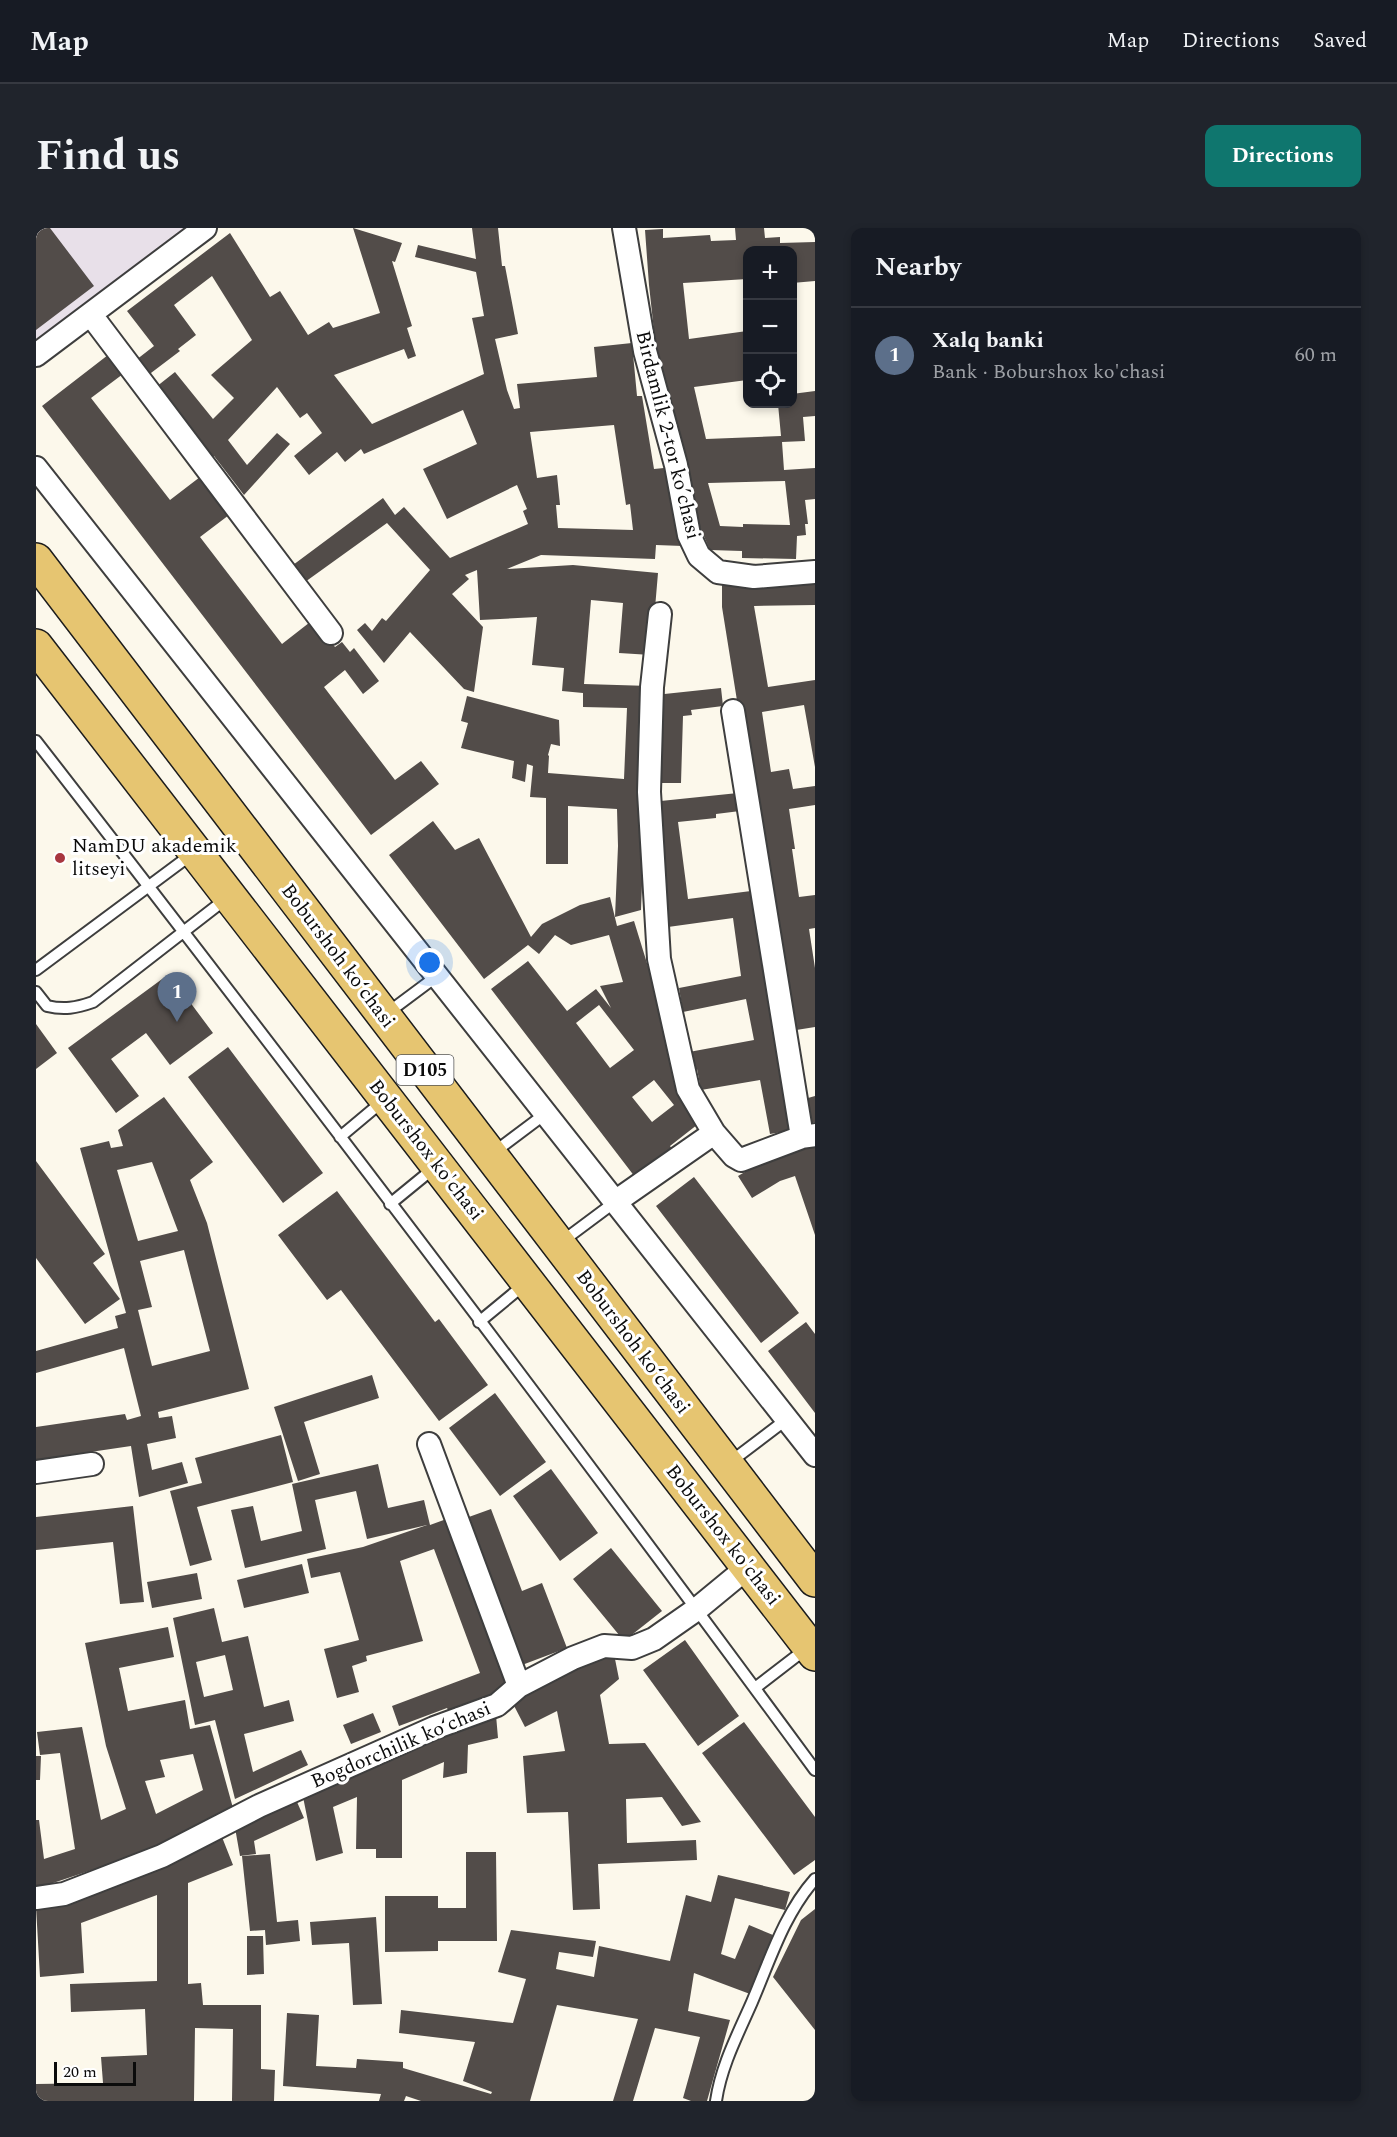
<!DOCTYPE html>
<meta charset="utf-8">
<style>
:root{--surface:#171b24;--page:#20242c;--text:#f1f3f6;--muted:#9ea1a6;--line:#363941;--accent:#0f766e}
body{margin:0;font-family:Spectral,serif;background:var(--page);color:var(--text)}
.controls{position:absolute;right:18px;top:18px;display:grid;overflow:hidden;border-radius:12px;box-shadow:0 3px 9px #0003}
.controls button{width:54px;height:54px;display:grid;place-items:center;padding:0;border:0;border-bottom:2px solid var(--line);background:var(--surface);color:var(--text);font:30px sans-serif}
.scale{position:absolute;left:18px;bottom:15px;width:82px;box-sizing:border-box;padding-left:6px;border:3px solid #0b0b0b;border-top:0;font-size:16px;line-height:21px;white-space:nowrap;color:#0b0b0b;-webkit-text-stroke:4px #fff;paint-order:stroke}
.you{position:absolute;left:394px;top:735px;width:21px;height:21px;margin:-15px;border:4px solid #fff;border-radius:50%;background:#1a73e8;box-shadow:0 0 0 9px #1a73e833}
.badge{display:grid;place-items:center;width:39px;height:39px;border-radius:50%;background:var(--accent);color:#fff;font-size:20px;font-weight:700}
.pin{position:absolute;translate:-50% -50px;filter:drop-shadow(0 2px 3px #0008)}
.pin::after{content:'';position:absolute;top:32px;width:21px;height:18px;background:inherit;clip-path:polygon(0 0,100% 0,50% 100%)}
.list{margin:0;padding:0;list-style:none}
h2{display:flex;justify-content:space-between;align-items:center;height:78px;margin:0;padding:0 24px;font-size:26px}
h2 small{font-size:20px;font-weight:400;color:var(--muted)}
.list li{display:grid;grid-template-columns:39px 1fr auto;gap:18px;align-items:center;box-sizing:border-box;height:96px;padding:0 24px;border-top:2px solid var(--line)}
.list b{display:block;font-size:22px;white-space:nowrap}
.list p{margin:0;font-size:20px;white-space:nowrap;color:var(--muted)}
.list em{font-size:20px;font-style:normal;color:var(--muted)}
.icon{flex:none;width:33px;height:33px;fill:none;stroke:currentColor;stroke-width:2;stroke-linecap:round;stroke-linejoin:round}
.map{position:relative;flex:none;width:779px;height:1873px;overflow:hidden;border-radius:12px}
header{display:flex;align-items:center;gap:36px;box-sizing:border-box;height:84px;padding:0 30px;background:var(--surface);border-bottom:2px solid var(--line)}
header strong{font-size:28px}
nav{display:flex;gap:33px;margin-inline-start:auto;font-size:21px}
.intro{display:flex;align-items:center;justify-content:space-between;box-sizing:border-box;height:144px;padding:0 36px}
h1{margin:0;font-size:42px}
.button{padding:15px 27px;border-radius:12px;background:var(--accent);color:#fff;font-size:21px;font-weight:700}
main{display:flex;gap:36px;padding:0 36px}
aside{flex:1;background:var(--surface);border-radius:12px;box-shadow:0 3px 9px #0003}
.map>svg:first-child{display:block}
.industrial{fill:#e8e0e9}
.building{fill:#524c49;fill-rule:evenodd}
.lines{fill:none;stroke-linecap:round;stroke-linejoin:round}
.service-casing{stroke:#3e3e3e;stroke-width:14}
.minor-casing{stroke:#3e3e3e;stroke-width:26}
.primary-casing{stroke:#1c1c1c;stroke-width:36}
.service{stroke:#fff;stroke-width:10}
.minor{stroke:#fff;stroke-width:22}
.primary{stroke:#e6c571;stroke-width:33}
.poi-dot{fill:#a8363f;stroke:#fff;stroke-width:2}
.labels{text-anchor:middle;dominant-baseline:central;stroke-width:6;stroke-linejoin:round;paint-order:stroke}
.shield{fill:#fff;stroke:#545454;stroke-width:1.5}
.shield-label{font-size:18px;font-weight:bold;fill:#0b0b0b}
.street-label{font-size:20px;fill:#0b0b0b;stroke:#fff}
.poi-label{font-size:20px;fill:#0b0b0b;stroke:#fff;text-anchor:start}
</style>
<header>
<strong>Map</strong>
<nav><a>Map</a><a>Directions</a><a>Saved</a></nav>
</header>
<div class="intro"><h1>Find us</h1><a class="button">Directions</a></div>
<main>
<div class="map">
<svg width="779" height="1873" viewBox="0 0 779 1873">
<rect width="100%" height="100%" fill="#fcf8eb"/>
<path class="industrial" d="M0,0H157L0,121Z"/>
<path class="building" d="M0,0H14L58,58L0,102Z
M317,0L366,15L359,34L356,33L376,98L371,100L380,128L372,131L368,121L298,147L336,196L448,146L436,90L448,88L440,44L379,29L382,17L440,31L436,0H462L466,38H469L482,106L459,111L471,162L478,181L484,180L481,156L561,149L558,119L596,115L601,168H606L618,241L638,239L647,318L620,317L619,331L505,327L471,341L537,337L622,345L615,427L583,425L587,375L555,372L548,456L614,458L605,682L579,689L582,618L581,581L532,578V636H510V570L494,569L497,538L491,536L489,554L476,550L478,533L425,520L432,495L425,493L431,468L523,492L524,518L515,516L512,527L513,528L512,545L588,551L591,480L547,479V465L526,463L528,440L496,437L501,389L444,392L441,342L429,347L433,351L416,366L447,399L438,464L428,461L374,404L348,435L321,402L329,395L336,403L346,390L350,393L394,342L351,295L269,354L257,337L347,270L359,287L368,279L414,330L492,296L487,283L491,281L481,257L411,291L387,241L441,216L427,182L328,226L325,221L309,234L301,224L273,247L258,228L286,205L271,185L264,190L241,159L192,212L211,237L241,205L254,216L208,267L178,228L174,232L120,159L139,144L177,191L198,170L175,147L216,112L176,48L138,77L160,107L142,121L144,123L111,148L100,132L118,118L91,83L194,5L234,69L244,63L272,107L293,94L297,100L344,85ZM578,197L590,277L594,276L597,302L522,300L520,277H524L521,247L501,250L494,204Z
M699,0H728L729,10L744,9V15L779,14V53L756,55V22H711V51L647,55L653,111L711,103V152L658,159L670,211L745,208L742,176H756V166L779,163V188L767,189L769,213L746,214L748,242L779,240V271L769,272L772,296H769L770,307L761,308L760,331L706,330V323L674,322L655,279L622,140L613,57L609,2L627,1V10L674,7L675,13L700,12ZM749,253L754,297L707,296V299L684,298L672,255Z
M72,127L87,146L55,170L134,272L164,249L193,287L164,309L246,416L278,391L299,419L306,414L314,424L318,420L343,453L327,466L309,442L288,459L359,552L385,533L403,556L335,607L6,178Z
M779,350V377L718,378L732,459L779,452V539L768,477L726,484L735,544L753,541L757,561L779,558V577L753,581L759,621H756L763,669L779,667V700L773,701L779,740V799L754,803L686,379V351Z
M685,460L687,478L655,482L656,487L647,488L645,555H617L619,467Z
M702,565L704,583L680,586V590L642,594L652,671L715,663L727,743L758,902L734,906L724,852L665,862L661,841L657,842L653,824L718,812L710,771L647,784L643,760L705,748L697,690L632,699L615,574Z
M397,593L419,622L443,610L495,709L506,696L544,677L574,669L581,698L598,693L622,771L666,893L634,918L636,921L599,949L455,761L492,733L531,783L560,761L575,780L564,758L587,754L573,707L535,717L519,707L503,726L492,717L448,751L353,627ZM563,777L598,822L574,840L540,795ZM618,852L638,877L616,894L596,869Z
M133,746L177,805L134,837L110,805L75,831L103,868L80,885L32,820Z
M0,796L21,825L0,841Z
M192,819L287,945L247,975L152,849Z
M779,868V894L776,895L772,870Z
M128,869L177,934L154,952L171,995L213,1161L122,1184L123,1190L136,1188L140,1210L111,1216L116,1242L146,1234L152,1255L103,1269L95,1218L0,1232V1199L89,1186L91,1192L105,1188L88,1120L0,1145V1123L82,1100L79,1088L90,1085L44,920L73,913L75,920L87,918L82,902ZM116,934L142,1003L102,1013L81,942ZM148,1022L174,1123L116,1138L102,1082L116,1079L104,1033Z
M769,917L779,918V1007L759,948L744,953L716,970L702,948L731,931Z
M0,933L69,1026L57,1035L84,1071L49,1096L0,1030Z
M658,949L763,1085L725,1115L620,978Z
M301,963L399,1094L403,1091L452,1157L403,1193L305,1062L291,1072L242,1007Z
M770,1094L779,1106V1185L732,1123Z
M336,1147L343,1170L268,1194L284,1246L262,1253L238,1179Z
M459,1165L510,1234L464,1268L413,1200Z
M245,1207L257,1254L161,1279L176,1332L154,1338L134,1263L166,1255L159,1230Z
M342,1236L352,1280L388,1272L394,1297L416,1289L480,1459L413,1484L411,1480L363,1498L356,1478L444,1445L398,1321L364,1333L387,1413L330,1428L331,1433L316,1438L323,1464L301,1470L288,1421L323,1412L304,1344L275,1350L271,1331L327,1319L391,1297L331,1311L320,1263L279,1272L290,1321L209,1340L195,1282L217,1278L225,1313L266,1303L256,1256Z
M515,1241L562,1305L524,1333L477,1268Z
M97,1278L108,1374L84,1376L77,1314L0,1322V1289Z
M455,1281L486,1363L506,1355L531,1420L486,1437L430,1290Z
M575,1320L626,1383L588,1413L537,1351Z
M266,1336L273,1365L208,1380L201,1352Z
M161,1345L166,1371L116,1380L111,1354Z
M178,1380L186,1414L212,1408L228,1479L253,1472L258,1493L208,1506L217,1544L265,1522L272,1537L199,1571L179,1492L159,1497L137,1390ZM189,1427L197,1462L168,1469L160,1434Z
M132,1399L138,1429L83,1440L92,1483L149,1472L154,1501L174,1497L197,1580L129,1615L74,1636L11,1657V1661L0,1663V1592H3L8,1631L39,1621L24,1525L4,1527L1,1504L46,1499L65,1592L90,1581L70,1518L49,1415ZM157,1526L167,1562L120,1586L109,1553L129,1549L124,1532Z
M649,1412L703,1488L662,1518L607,1442Z
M577,1421L583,1451L564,1467L573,1516L609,1515L665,1594L646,1598L626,1569L590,1571L591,1615L660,1612L661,1632L562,1636L564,1681L537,1682L532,1584L491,1585L487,1528L529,1523L521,1483L489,1499L473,1468Z
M337,1485L345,1504L315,1516L307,1497Z
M460,1487L462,1510L432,1517L431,1545L407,1550L408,1534L366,1552V1630H340V1621H320L321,1569L297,1579L307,1625L280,1633L266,1564Z
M708,1494L779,1589V1632L758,1647L666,1525Z
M0,1528H5L4,1552H0Z
M258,1567L268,1590L218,1613L220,1626L204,1628L198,1594Z
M184,1604L197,1637L152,1655V1756L165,1755L167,1777H225V1841L239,1842L238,1873H196L197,1801L159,1800L158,1873H0V1856L67,1855L65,1829L111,1827L109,1781L35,1784L34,1756L121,1753V1667L45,1695L48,1745L4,1749L0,1679Z
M430,1624H460L461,1713H402V1723L349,1724V1668H402V1680H430Z
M234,1626L241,1694L262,1692L264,1713L230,1717L229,1702L214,1703L206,1628Z
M682,1647L754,1664L749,1682L699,1670L685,1726L699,1731L713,1697L737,1707L714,1766L658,1745L652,1783L694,1792L671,1873H655L647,1870L664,1809L619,1800L597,1873H577L602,1791L521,1777L494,1873H385L370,1868L368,1873H343L345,1866L247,1858L251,1785L283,1787L280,1838L320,1840L321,1831L367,1834V1840L455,1866L456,1864L427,1853L439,1814L363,1805L365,1782L477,1795L490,1751L462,1744L475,1702L560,1713L557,1729L523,1724L520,1741L558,1749L563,1718L634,1733L650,1667L675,1674Z
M779,1681V1802L737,1749L765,1692Z
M340,1689L346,1776L317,1777L313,1715L276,1717L274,1694Z
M211,1708H227L228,1746L211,1747Z"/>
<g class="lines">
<defs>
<path id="service" d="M0,513C264,853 524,1195 779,1542
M0,742L156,626
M0,764L11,778C28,782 40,780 57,774L191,670
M350,786L401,748
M304,909L347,873
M457,925L509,886
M354,976L398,940
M524,1015L579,974
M443,1094L489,1056
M693,1235L751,1191
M719,1460L771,1420
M680,1873C685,1838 702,1806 716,1774C734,1732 748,1686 779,1651"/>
<path id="minor" d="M588,0L609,123L640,237L653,307L663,328L682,344L718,349L779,344
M55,87L295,405
M0,127L169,0
M0,240L779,1227
M624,386L616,459L613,564L623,731L652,861L678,905
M697,483L766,909
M579,974L678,905L698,928L705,932L766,909L779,907
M393,1216L483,1458
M0,1244L56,1236
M0,1670L28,1666L126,1628L223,1578L398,1500L461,1477L483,1458L537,1430L568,1418L596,1420L618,1411L661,1381L712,1339"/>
<path id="primary" d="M0,332L779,1352
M0,418L779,1426"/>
</defs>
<use href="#service" class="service-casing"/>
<use href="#minor" class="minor-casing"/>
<use href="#primary" class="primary-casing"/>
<use href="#service" class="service"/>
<use href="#minor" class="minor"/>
<use href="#primary" class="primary"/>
</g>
<circle class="poi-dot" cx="24" cy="630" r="6"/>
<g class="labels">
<rect class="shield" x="360.5" y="827" width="57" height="30" rx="4.5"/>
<g class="shield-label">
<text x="389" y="842">D105</text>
</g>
<g class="street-label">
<text transform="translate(632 207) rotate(76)">Birdamlik 2-tor koʼchasi</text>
<text transform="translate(302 728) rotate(53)">Boburshoh koʻchasi</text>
<text transform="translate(390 922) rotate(52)">Boburshox ko'chasi</text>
<text transform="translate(597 1114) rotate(53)">Boburshoh koʻchasi</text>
<text transform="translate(687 1307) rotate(52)">Boburshox ko'chasi</text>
<text transform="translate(365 1517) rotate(-23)">Bogdorchilik koʻchasi</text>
</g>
<g class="poi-label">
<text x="36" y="618">NamDU akademik<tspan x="36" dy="23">litseyi</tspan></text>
</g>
</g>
</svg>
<div class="controls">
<button>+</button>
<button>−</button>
<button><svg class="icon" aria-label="locate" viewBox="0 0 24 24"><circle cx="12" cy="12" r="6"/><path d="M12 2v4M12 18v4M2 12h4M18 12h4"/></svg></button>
</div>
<div class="scale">20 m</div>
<div class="you"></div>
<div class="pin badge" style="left:141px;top:794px;background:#5c6f8a">1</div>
</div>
<aside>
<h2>Nearby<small></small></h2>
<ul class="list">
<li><span class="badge" style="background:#5c6f8a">1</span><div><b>Xalq banki</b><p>Bank · Boburshox ko'chasi</p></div><em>60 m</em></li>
</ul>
</aside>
</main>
